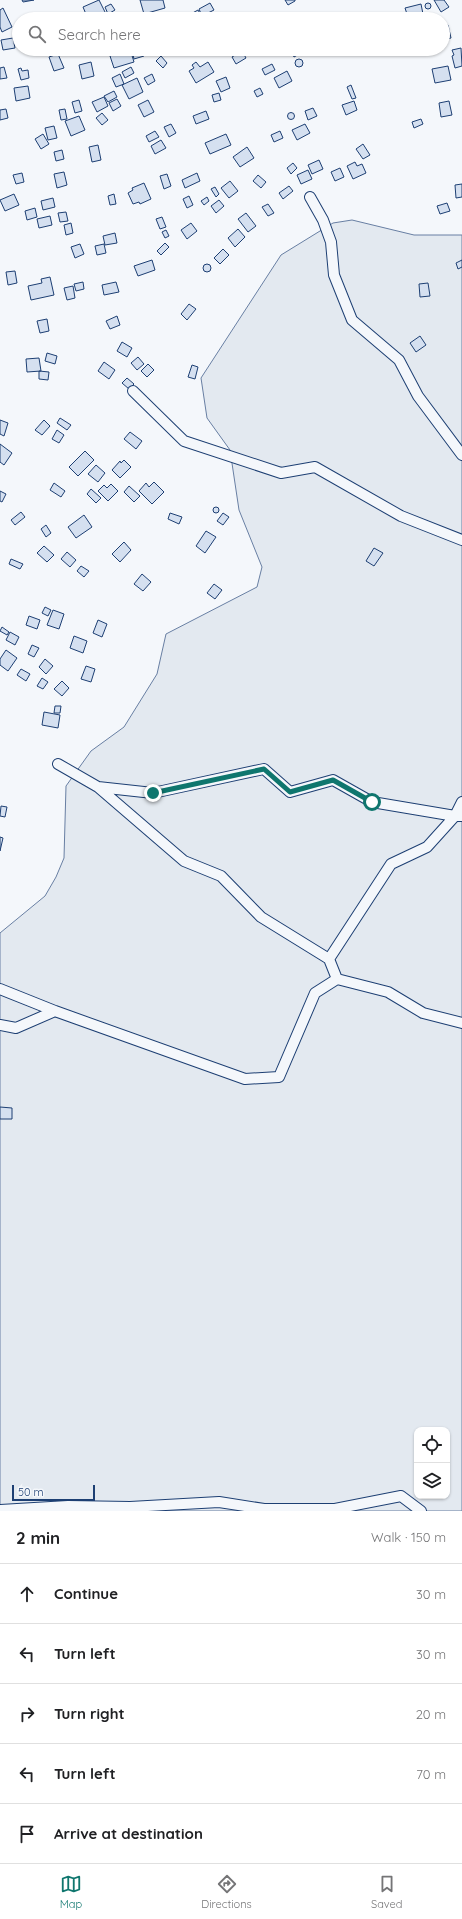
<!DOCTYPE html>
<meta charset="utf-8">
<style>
:root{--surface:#fff;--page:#f6f6f6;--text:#202124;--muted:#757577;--line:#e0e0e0;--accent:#0f766e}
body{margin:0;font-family:Quicksand,sans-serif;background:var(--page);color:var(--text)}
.controls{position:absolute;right:12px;bottom:12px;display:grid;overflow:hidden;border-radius:8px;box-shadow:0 1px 3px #0004}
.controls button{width:36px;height:36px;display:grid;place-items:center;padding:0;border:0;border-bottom:1px solid var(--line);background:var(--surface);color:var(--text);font:20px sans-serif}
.scale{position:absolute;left:12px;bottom:10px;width:83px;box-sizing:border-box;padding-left:4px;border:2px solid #1d3f73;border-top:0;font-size:11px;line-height:14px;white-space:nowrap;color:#1d3f73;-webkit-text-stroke:3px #f4f7fb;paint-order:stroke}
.stop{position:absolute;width:12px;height:12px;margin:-9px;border:3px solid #0f766e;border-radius:50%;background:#fff}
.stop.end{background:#0f766e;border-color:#fff;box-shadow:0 1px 4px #0008}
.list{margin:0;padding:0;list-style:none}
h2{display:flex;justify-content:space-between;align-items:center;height:52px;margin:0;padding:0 16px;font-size:17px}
h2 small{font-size:13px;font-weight:400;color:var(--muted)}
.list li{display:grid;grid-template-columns:26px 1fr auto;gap:12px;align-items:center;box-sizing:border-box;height:60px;padding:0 16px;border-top:1px solid var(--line)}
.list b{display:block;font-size:15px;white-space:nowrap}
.list em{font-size:13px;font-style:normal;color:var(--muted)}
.icon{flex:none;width:22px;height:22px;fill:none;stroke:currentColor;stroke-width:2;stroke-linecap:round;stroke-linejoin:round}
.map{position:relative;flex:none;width:462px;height:1511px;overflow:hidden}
.search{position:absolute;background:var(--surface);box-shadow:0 1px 3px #0004;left:12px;right:12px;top:12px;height:44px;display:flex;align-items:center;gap:10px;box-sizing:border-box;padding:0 14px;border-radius:22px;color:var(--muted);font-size:15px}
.sheet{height:352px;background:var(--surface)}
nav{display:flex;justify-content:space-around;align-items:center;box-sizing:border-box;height:56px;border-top:1px solid var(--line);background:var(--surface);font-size:11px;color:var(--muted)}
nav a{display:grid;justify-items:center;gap:2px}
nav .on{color:var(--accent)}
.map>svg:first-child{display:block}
.green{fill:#e3e9f0;stroke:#687fa3;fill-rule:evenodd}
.building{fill:#d5e0f0;stroke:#1d3f73}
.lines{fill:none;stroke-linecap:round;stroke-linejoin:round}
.minor-casing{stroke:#1d3f73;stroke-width:12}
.minor{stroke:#f4f7fb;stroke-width:10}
.route{stroke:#0f766e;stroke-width:5}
</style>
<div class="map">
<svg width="462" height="1511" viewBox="0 0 462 1511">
<rect width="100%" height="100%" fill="#f4f7fb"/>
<path class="green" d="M352,220L414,235H462V1511H0V933L45,896L56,877L64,858L66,786L91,751L124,727L157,674L166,634L257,587L262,567L239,510L230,450L207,418L201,378L281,255L333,223ZM417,1430H447V1496H417Z"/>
<path class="building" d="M22,0H34L23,2Z
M99,0L107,16L100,19H88L83,7Z
M140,0H163L165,8L144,14Z
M285,0H295V1L288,5Z
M434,0H444L449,7L441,12Z
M210,3L214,10L202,16L199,9Z
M425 6a3 3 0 1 1 6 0a3 3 0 1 1-6 0Z
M111,4L115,10L108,14L105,7Z
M421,4L423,14L408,17L405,8Z
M3,8L12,27L2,32L0,27V10Z
M198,10L202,17L189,19L187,16Z
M74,13L76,19H65L64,17Z
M222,13L225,18L214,19L213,18Z
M448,25L451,38L443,40V26Z
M13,38L15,48L3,50L1,40Z
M461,48L462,66L455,68L452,56L454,55L452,50Z
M118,49H130L134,62L114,68L110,56L119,53Z
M142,49L144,56L134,59L132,51Z
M290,49H308L294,57Z
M321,49H329L326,53Z
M242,51L246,58L236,64L232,57Z
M58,54L64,68L54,71L49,57Z
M161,56L167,63L163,68L156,61Z
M295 63a4 4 0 1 1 8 0a4 4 0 1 1-8 0Z
M91,62L94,76L82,79L79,65Z
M196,62L200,67L208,62L214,72L196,83L189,71L194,68L192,65Z
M272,64L275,70L265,75L262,69Z
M448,66L451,80L435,83L432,69Z
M4,67L7,78L0,79V68Z
M131,67L134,73L125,78L122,72Z
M21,68L22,71L28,70L29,78L21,80L18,69Z
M287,71L292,81L279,88L274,78Z
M120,74L124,84L116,87L112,78Z
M152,74L155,81L148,85L144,78Z
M226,77L230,88L221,92L216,81Z
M137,78L143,92L129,99L122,85Z
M351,85L356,98L352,99L347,87Z
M28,86L30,98L16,101L14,88Z
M260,88L263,94L257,97L254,91Z
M114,91L117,97L108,102L104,96Z
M219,93L221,100L214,102L212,95Z
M104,97L108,106L97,112L92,102Z
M117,99L121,106L113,111L109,103Z
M79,100L82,111L75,113L72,102Z
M148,100L154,112L144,117L138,105Z
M354,101L357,110L346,115L342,105Z
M449,101L452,115L441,117L439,103Z
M313,108L317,116L308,120L305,111Z
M6,109L8,118L0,120V110Z
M65,109L67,119L61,120L59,110Z
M206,111L209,119L196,124L193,116Z
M287.5 116a3.5 3.5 0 1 1 7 0a3.5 3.5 0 1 1-7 0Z
M102,113L108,120L102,125L96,118Z
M79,116L85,130L71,136L65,121Z
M421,119L423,124L414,128L412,122Z
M171,124L176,133L169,137L164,127Z
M305,124L310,133L297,140L292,130Z
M54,126L57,138L48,140L45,128Z
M155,131L159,137L149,142L146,136Z
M280,131L283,138L274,142L271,135Z
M43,134L49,144L41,149L35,139Z
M226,134L231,145L210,154L205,143Z
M161,140L166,148L155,154L151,146Z
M363,144L370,155L363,159L356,149Z
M98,145L101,160L92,162L89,147Z
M247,147L254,158L240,167L233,157Z
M62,150L64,159L56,161L54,152Z
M319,160L323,169L312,174L308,165Z
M355,162L357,166L362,164L366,173L353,179L347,166Z
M293,163L297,168L291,174L287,168Z
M340,168L344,177L335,181L331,172Z
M308,170L312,179L301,184L297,175Z
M64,172L67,185L57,188L54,174Z
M22,173L24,182L16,184L13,175Z
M197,173L200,181L185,188L182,180Z
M167,174L171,186L164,189L160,176Z
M258,175L266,182L261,188L253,181Z
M230,181L238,191L229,198L221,188Z
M144,183L151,199L140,204L139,202L133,204L128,193L133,190L132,188Z
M462,184V197L456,198L455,185Z
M289,186L293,191L283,199L279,193Z
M215,187L219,194L216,197L211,189Z
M14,194L19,205L5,211L0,200Z
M114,194L116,204L110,205L108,196Z
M189,196L193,205L187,208L183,199Z
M207,197L209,201L204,205L201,201Z
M53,198L55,207L43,210L41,201Z
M219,200L224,206L216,213L211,206Z
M447,203L450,211L440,214L437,206Z
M268,204L274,213L268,216L262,207Z
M35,208L37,217L27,220L25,211Z
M66,212L68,221L60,222L58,213Z
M246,213L256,226L248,232L238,219Z
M50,216L52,225L39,228L37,219Z
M162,217L166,227L160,229L156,219Z
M71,223L73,233L66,235L64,225Z
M191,223L197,231L187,239L181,230Z
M238,229L245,237L235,247L228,238Z
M166,230L169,236L165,238L162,232Z
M115,233L117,243L105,245L103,236Z
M165,243L169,247L161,255L157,251Z
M80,244L84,254L75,258L71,247Z
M104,244L106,253L97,255L95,246Z
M223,249L229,255L220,264L214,258Z
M152,260L155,270L138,276L134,266Z
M462,260V267L458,269L456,263Z
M203 268a4 4 0 1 1 8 0a4 4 0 1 1-8 0Z
M15,271L17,283L8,285L6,272Z
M50,277L54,295L31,300L28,286L42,283L41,279Z
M83,282L84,289L76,291L74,284Z
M116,282L119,292L104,295L102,285Z
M428,283L430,296L420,297L419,284Z
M73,286L75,298L67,300L64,288Z
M189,304L196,309L187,320L181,314Z
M117,316L120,325L110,329L106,321Z
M47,319L49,331L40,333L37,321Z
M420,336L426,345L416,352L410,343Z
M122,342L132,348L127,357L117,351Z
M47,353L57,356L55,364L45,361Z
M138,357L144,364L137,370L131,363Z
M39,358L41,371L27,372L26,359Z
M104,362L115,370L109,379L98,371Z
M148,364L154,370L147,377L141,371Z
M192,365L198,367L195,379L188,377Z
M39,371L49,372L48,380L39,379Z
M127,378L134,384L129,389L122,383Z
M60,418L71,425L67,430L57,423Z
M0,420L8,423L4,436L0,434Z
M44,420L50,426L42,435L35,430Z
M57,430L64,435L59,443L52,439Z
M130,432L142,441L136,449L124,439Z
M0,444L12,453L4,465L0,462Z
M85,451L94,460L78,476L69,467Z
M124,460L131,467L120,478L112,470L120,461L121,463Z
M96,465L105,473L98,482L88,474Z
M154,482L164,492L152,504L139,491L146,483L149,487Z
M54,483L65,491L61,497L50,490Z
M111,484L118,491L108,501L98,491L104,485L107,488Z
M129,486L140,496L134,502L124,492Z
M91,489L101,498L96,503L87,494Z
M0,491L6,494L2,502L0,501Z
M213 510a3 3 0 1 1 6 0a3 3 0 1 1-6 0Z
M21,512L25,517L15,525L11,520Z
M170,513L182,517L179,524L168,519Z
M223,513L229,517L223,525L217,521Z
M84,515L92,527L76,538L68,527Z
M46,525L51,533L46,537L41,529Z
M206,531L216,537L205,553L196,546Z
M124,542L131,550L120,562L112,554Z
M44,546L54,555L47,562L37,553Z
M374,548L383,553L374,566L366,561Z
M67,552L76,560L70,567L61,559Z
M11,559L23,564L20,569L9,564Z
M81,566L89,571L84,577L77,571Z
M142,574L151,582L143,591L134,584Z
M214,584L222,590L215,599L207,593Z
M45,607L51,610L48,616L42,613Z
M53,610L64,614L59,629L47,625Z
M29,616L40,620L37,629L26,625Z
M98,620L107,624L102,637L93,633Z
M2,627L9,632L7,635L0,631Z
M10,632L19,637L15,645L6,640Z
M74,636L87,641L83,653L70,648Z
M32,645L39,648L34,657L28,654Z
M6,650L17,658L8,671L0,665V659Z
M45,659L53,666L46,674L39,667Z
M86,666L95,669L91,682L81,679Z
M21,669L30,674L26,681L17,675Z
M42,678L48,682L43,689L37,686Z
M62,681L69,688L62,696L54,689Z
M55,706H61L60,713H54Z
M44,712L60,715L58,728L42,725Z
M1,806L7,807L5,817L0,816Z
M0,837L3,838L0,851Z
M0,1107L12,1108V1119H0Z"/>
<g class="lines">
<defs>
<path id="minor" d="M310,197L323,220L331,242L334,275L352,320L399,360L418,396L462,455
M133,391L184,441L281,473L315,467L401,516L462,540
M58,764L98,787L153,793L264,769L290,792L333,780L372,802L455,816H462
M98,787L184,861L221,876L261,917L329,959L337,979
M329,959L391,864L427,847L455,816L462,802
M0,989L55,1011
M0,1025L16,1028L55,1011L245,1079L279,1077L315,993L337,979L388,992L423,1013L462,1023
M0,1510L68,1506L130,1507L219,1502L264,1509H335L401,1496L421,1511"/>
</defs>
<use href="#minor" class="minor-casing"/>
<use href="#minor" class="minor"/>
</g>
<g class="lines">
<path class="route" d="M153,793L264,769L290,792L333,780L372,802"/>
</g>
</svg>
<div class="controls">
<button><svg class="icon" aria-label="locate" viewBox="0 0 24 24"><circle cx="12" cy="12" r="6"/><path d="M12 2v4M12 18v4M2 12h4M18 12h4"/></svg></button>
<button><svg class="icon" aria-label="layers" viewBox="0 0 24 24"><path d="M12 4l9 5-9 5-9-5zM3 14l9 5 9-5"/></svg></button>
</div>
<div class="scale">50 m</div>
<div class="stop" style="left:372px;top:802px"></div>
<div class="stop end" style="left:153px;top:793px"></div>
<div class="search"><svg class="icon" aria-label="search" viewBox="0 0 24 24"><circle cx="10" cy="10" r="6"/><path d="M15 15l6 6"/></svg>Search here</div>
</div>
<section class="sheet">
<h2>2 min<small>Walk · 150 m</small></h2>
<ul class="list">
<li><svg class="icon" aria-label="ahead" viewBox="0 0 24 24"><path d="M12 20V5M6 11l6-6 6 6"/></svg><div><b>Continue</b></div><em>30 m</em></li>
<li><svg class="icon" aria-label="left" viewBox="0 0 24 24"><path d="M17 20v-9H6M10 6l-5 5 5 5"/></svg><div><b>Turn left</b></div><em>30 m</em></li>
<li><svg class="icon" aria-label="right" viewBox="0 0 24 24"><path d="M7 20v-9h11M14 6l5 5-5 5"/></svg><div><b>Turn right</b></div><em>20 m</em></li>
<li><svg class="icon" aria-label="left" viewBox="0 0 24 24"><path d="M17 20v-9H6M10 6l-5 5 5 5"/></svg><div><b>Turn left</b></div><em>70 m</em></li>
<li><svg class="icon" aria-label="arrive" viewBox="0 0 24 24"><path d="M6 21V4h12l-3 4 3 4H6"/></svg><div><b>Arrive at destination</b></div></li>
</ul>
</section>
<nav>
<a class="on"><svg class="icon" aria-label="map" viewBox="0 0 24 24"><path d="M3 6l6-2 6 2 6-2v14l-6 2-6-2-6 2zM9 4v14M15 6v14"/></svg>Map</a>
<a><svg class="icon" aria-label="directions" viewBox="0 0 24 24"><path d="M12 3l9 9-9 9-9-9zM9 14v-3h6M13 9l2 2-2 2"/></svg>Directions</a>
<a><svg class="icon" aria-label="saved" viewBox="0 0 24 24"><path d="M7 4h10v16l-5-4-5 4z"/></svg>Saved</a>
</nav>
